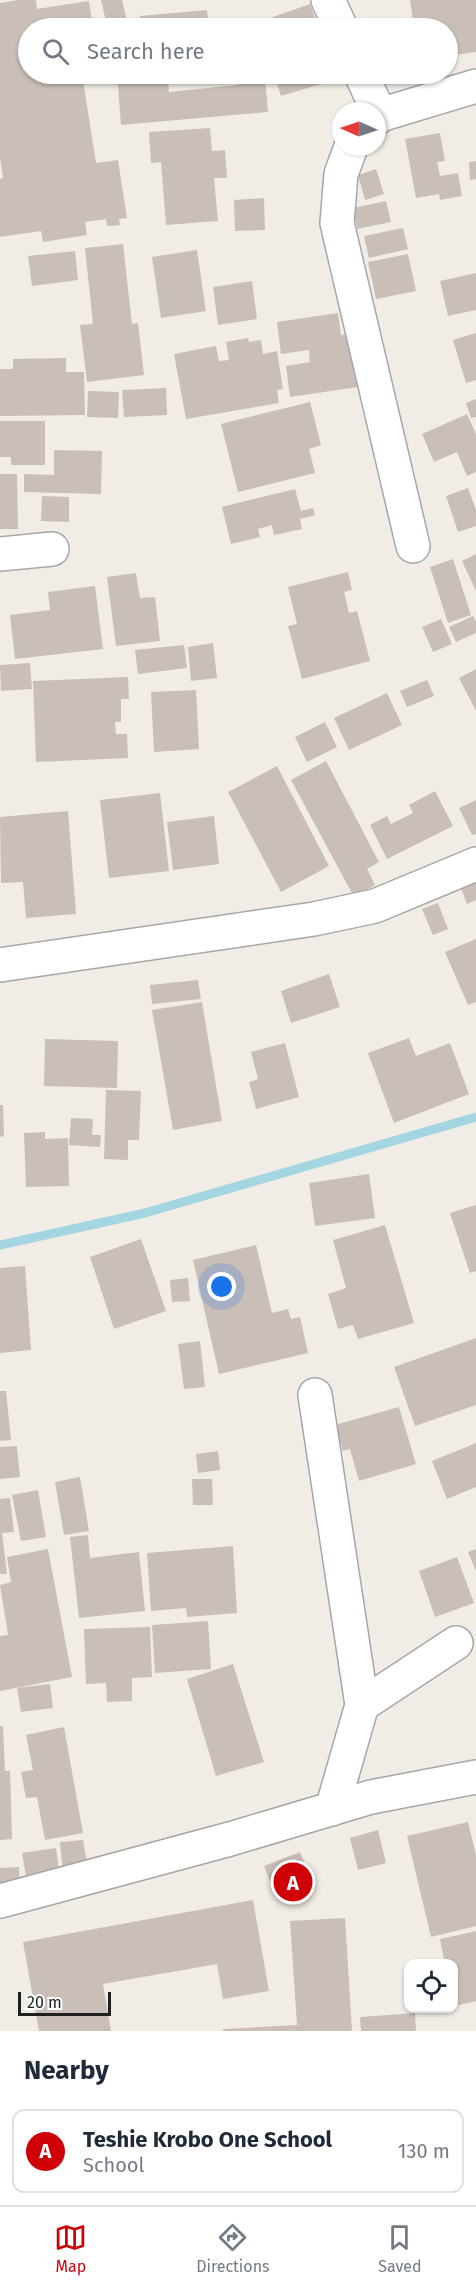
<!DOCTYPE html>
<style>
:root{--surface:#fff;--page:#f2f2f3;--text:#1f2937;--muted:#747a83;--line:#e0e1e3;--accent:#d00007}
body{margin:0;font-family:"Fira Sans",sans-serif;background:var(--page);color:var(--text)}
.controls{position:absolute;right:18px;bottom:18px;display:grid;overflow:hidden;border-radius:12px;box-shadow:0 2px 4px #0004}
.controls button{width:54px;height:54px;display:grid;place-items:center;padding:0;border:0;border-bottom:2px solid var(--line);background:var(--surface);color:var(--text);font:30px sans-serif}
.compass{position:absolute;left:332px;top:102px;width:54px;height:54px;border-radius:50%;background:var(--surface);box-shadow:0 2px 4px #0004;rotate:273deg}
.scale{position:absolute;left:18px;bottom:15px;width:93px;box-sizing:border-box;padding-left:6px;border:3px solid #202020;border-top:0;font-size:16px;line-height:21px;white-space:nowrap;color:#202020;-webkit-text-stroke:4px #fff;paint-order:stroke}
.you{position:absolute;left:222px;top:1287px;width:21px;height:21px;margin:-15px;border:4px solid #fff;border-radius:50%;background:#1a73e8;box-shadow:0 0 0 9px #1a73e833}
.badge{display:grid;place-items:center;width:39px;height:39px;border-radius:50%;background:var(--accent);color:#fff;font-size:20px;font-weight:700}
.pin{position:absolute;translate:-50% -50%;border:3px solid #fff;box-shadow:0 2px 6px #0006}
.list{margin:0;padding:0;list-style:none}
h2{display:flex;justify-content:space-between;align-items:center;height:78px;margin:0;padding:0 24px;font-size:26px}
h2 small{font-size:20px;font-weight:400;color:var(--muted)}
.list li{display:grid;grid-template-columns:39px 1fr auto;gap:18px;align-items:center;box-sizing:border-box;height:84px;margin:0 12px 12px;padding:0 12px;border:2px solid var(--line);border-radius:12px}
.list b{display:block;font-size:22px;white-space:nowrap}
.list p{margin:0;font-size:20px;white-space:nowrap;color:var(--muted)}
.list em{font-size:20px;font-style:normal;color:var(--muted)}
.icon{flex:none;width:33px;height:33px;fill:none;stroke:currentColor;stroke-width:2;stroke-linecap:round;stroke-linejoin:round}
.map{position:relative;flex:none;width:476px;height:2031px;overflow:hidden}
.search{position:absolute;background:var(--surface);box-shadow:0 2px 4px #0004;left:18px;right:18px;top:18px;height:66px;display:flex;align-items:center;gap:15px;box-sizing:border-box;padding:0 21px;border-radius:33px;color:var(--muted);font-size:22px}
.sheet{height:174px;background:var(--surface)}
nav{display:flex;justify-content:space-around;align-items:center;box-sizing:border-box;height:84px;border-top:2px solid var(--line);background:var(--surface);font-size:16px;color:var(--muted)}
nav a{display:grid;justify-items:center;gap:3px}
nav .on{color:var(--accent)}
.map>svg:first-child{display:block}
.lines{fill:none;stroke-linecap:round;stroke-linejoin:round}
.stream{stroke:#a3d6e1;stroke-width:9}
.building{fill:#c9bfb8}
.minor-casing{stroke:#a7a7a7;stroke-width:36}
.minor{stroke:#fff;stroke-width:33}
</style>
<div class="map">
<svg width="476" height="2031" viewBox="0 0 476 2031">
<rect width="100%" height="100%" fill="#f1ede6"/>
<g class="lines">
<path class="stream" d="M0,1245L145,1213L476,1117"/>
</g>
<path class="building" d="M18,0H36L37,9L89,1L93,28H28V74H82L96,163L118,160L127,218L119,219L120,225L107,226L106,219L85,222L87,235L43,242L41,231L0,237V179L3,178L0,157V3Z
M101,0H122L127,21L107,26Z
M410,0H476V52L448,56V28H414Z
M310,4L319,28H274L270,18Z
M207,10L209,28H141L140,16Z
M117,74H182V78L168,79L169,92L238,85L237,74H254V79H265L268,112L121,125Z
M274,74H318L321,84L281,96Z
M210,128L212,151L225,150L227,178H214L218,221L166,225L161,162L151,163L149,132Z
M440,133L445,161L437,162L440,176L458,173L462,196L440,200L439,194L416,198L405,139Z
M476,161V179L470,180L469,162Z
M376,169L384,194L365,200L358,175Z
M264,198L265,230L235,231L234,200Z
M386,201L391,222L357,229L353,208Z
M403,228L408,249L369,258L364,236Z
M123,244L132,324L138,323L144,375L87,382L80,325L93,324L85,248Z
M197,250L206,311L161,318L152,257Z
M75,251L78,280L32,286L28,256Z
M408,254L416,291L376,299L368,262Z
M476,273V310L448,316L440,281Z
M252,281L257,319L218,325L213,287Z
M338,313L341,335L356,333L358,387L290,397L286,366L310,362L309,350L281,354L277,322Z
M476,333V380L466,383L453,340Z
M248,338L249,342L261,340L263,354L277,351L283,389L277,390L279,403L186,419L174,354L216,346L219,361L229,360L226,342Z
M66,358V372H84L85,415L0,416V369H13V359Z
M166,388L167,415L124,417L122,390Z
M88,391L119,392L118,418L87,417Z
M476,399V417L471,418L466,403Z
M310,402L321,445L309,449L315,473L238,492L221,424Z
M467,414L476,434V472L467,476L457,452L434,462L422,434Z
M0,421H45V465H11V457H0Z
M54,450L102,451L101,494L24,492V474L54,475Z
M0,474H17L18,529H0Z
M468,488L476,510V526L458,532L446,496Z
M295,489L301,511L313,508L315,515L300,519L302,529L274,535L272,525L258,529L260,537L231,544L222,507Z
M42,496L69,497V522L41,521Z
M476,554V591L462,561Z
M453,559L471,615L448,623L430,567Z
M348,572L352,590L344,592L349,613L357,611L370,661L302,679L288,626L297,624L288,587Z
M136,573L140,598L155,597L160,641L116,646L107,577Z
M95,586L103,649L15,659L10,615L50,610L48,592Z
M473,616L476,622V633L456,642L449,627Z
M441,619L452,644L433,652L422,627Z
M213,643L217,678L191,681L188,647Z
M184,645L187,668L138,674L135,650Z
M30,663L32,689L1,691L0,665Z
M476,669V711L459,678Z
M128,677L129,699H121V722H115L116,734H127L128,758L36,762L33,681Z
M427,680L434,696L407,707L400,691Z
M196,690L199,749L154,752L151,692Z
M387,693L402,725L349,750L334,718Z
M325,722L337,747L307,762L295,737Z
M326,761L379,862L367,869L375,885L354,897L291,780Z
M277,766L329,866L281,892L228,792Z
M435,791L453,826L387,859L370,825L387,816L391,824L413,813L409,805Z
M160,793L169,871L109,878L100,800Z
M476,800V834L472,835L459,808Z
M68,811L76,914L26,918L23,882L1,883L0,817Z
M214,816L219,864L173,870L167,822Z
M476,882V900L467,904L461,888Z
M438,903L448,929L433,935L422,909Z
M476,939V1002L468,1005L445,952Z
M329,974L340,1007L291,1023L281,991Z
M198,980L201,999L152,1004L150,985Z
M202,1002L222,1121L173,1130L152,1010Z
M409,1038L416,1056L450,1043L469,1094L394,1123L368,1053Z
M45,1039L118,1041L117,1088L44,1086Z
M285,1043L299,1097L256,1109L249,1082L258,1079L251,1052Z
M106,1090L141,1091L139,1140H128V1160L104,1159Z
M0,1105H3L4,1136L0,1137Z
M71,1118L93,1119L92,1135H101L100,1147L69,1145Z
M45,1132V1139L68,1138L69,1186L26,1187L24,1133Z
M369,1174L375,1218L315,1226L309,1183Z
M476,1205V1271L470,1273L450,1213Z
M385,1225L414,1323L358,1339L353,1325L338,1329L328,1294L346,1288L333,1240Z
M141,1239L166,1311L114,1329L90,1257Z
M256,1245L272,1313L288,1309L291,1319L300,1317L308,1353L219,1374L193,1260Z
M25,1266L31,1350L0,1353V1268Z
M188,1278L190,1301L172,1302L170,1280Z
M476,1338V1405L415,1426L394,1367Z
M200,1341L205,1387L184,1389L178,1344Z
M0,1391H6L11,1440L0,1441Z
M399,1407L416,1464L359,1481L350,1449L343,1451L335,1425Z
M476,1443V1487L447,1499L432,1461Z
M17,1446L20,1477L0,1479V1447Z
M218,1451L220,1470L198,1473L196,1454Z
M80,1477L89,1531L64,1535L55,1482Z
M192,1479H212L213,1505H193Z
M38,1490L46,1537L21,1541L12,1495Z
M10,1498L14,1532L2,1533L7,1574H0V1499Z
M88,1535L90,1558L139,1552L145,1611L79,1618L70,1537Z
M233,1546L237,1613L187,1617L186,1608L151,1611L147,1553Z
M48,1549L72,1677L0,1691V1636L8,1635L0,1585L11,1582L7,1557Z
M476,1549V1571L468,1552Z
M457,1557L474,1603L435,1617L419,1571Z
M208,1621L211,1669L155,1673L152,1625Z
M150,1627L152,1677L132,1678V1701L107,1702L106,1683L86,1684L84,1629Z
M233,1664L264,1762L216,1776L187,1679Z
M50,1684L53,1708L21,1712L17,1688Z
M0,1726H3L5,1771H10L12,1839L0,1840Z
M64,1727L83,1833L45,1840L37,1797L26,1798L21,1772L33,1770L26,1735Z
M468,1822L476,1855V1926L431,1937L407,1836Z
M378,1830L386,1863L358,1870L350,1838Z
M83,1840L88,1869L63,1873L60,1842Z
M56,1848L60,1877L27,1882L22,1853Z
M300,1852L310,1877L274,1891L264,1866Z
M19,1867L20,1891L0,1892V1868Z
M253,1900L269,1991L223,1999L217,1964L103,1984L111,2031H39L23,1942Z
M345,1918L352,2031H223V2029L297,2025L290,1921Z
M476,1931V2001L455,2006L454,1964H445L440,1939Z
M415,2013L416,2031H361L360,2017Z"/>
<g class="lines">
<defs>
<path id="minor" d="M328,0L341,28
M361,74L380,115L377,118
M380,115L476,86
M351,147L341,174L337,223L413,546
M0,554L52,549
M0,965L314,919L375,906L476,864
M315,1395L362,1705L332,1809
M362,1705L456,1643
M0,1901L230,1839L371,1797L476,1777"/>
</defs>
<use href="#minor" class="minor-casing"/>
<use href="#minor" class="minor"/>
</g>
</svg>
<div class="controls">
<button><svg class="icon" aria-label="locate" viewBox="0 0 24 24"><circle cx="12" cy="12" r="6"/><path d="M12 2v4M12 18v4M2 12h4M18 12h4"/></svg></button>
</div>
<svg class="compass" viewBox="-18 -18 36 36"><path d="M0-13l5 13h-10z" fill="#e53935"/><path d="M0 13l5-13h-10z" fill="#747a83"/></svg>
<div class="scale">20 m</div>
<div class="you"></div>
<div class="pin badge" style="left:293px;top:1882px">A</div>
<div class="search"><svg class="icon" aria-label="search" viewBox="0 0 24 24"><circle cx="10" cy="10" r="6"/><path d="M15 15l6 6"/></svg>Search here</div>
</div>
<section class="sheet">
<h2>Nearby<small></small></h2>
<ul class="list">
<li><span class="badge">A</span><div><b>Teshie Krobo One School</b><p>School</p></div><em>130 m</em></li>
</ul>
</section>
<nav>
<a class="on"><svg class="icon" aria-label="map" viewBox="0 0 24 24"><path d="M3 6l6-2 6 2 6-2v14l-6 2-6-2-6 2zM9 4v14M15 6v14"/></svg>Map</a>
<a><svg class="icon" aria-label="directions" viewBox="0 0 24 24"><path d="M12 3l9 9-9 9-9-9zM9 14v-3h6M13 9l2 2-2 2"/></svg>Directions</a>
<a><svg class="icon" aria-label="saved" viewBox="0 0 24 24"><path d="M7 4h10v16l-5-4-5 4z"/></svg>Saved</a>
</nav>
